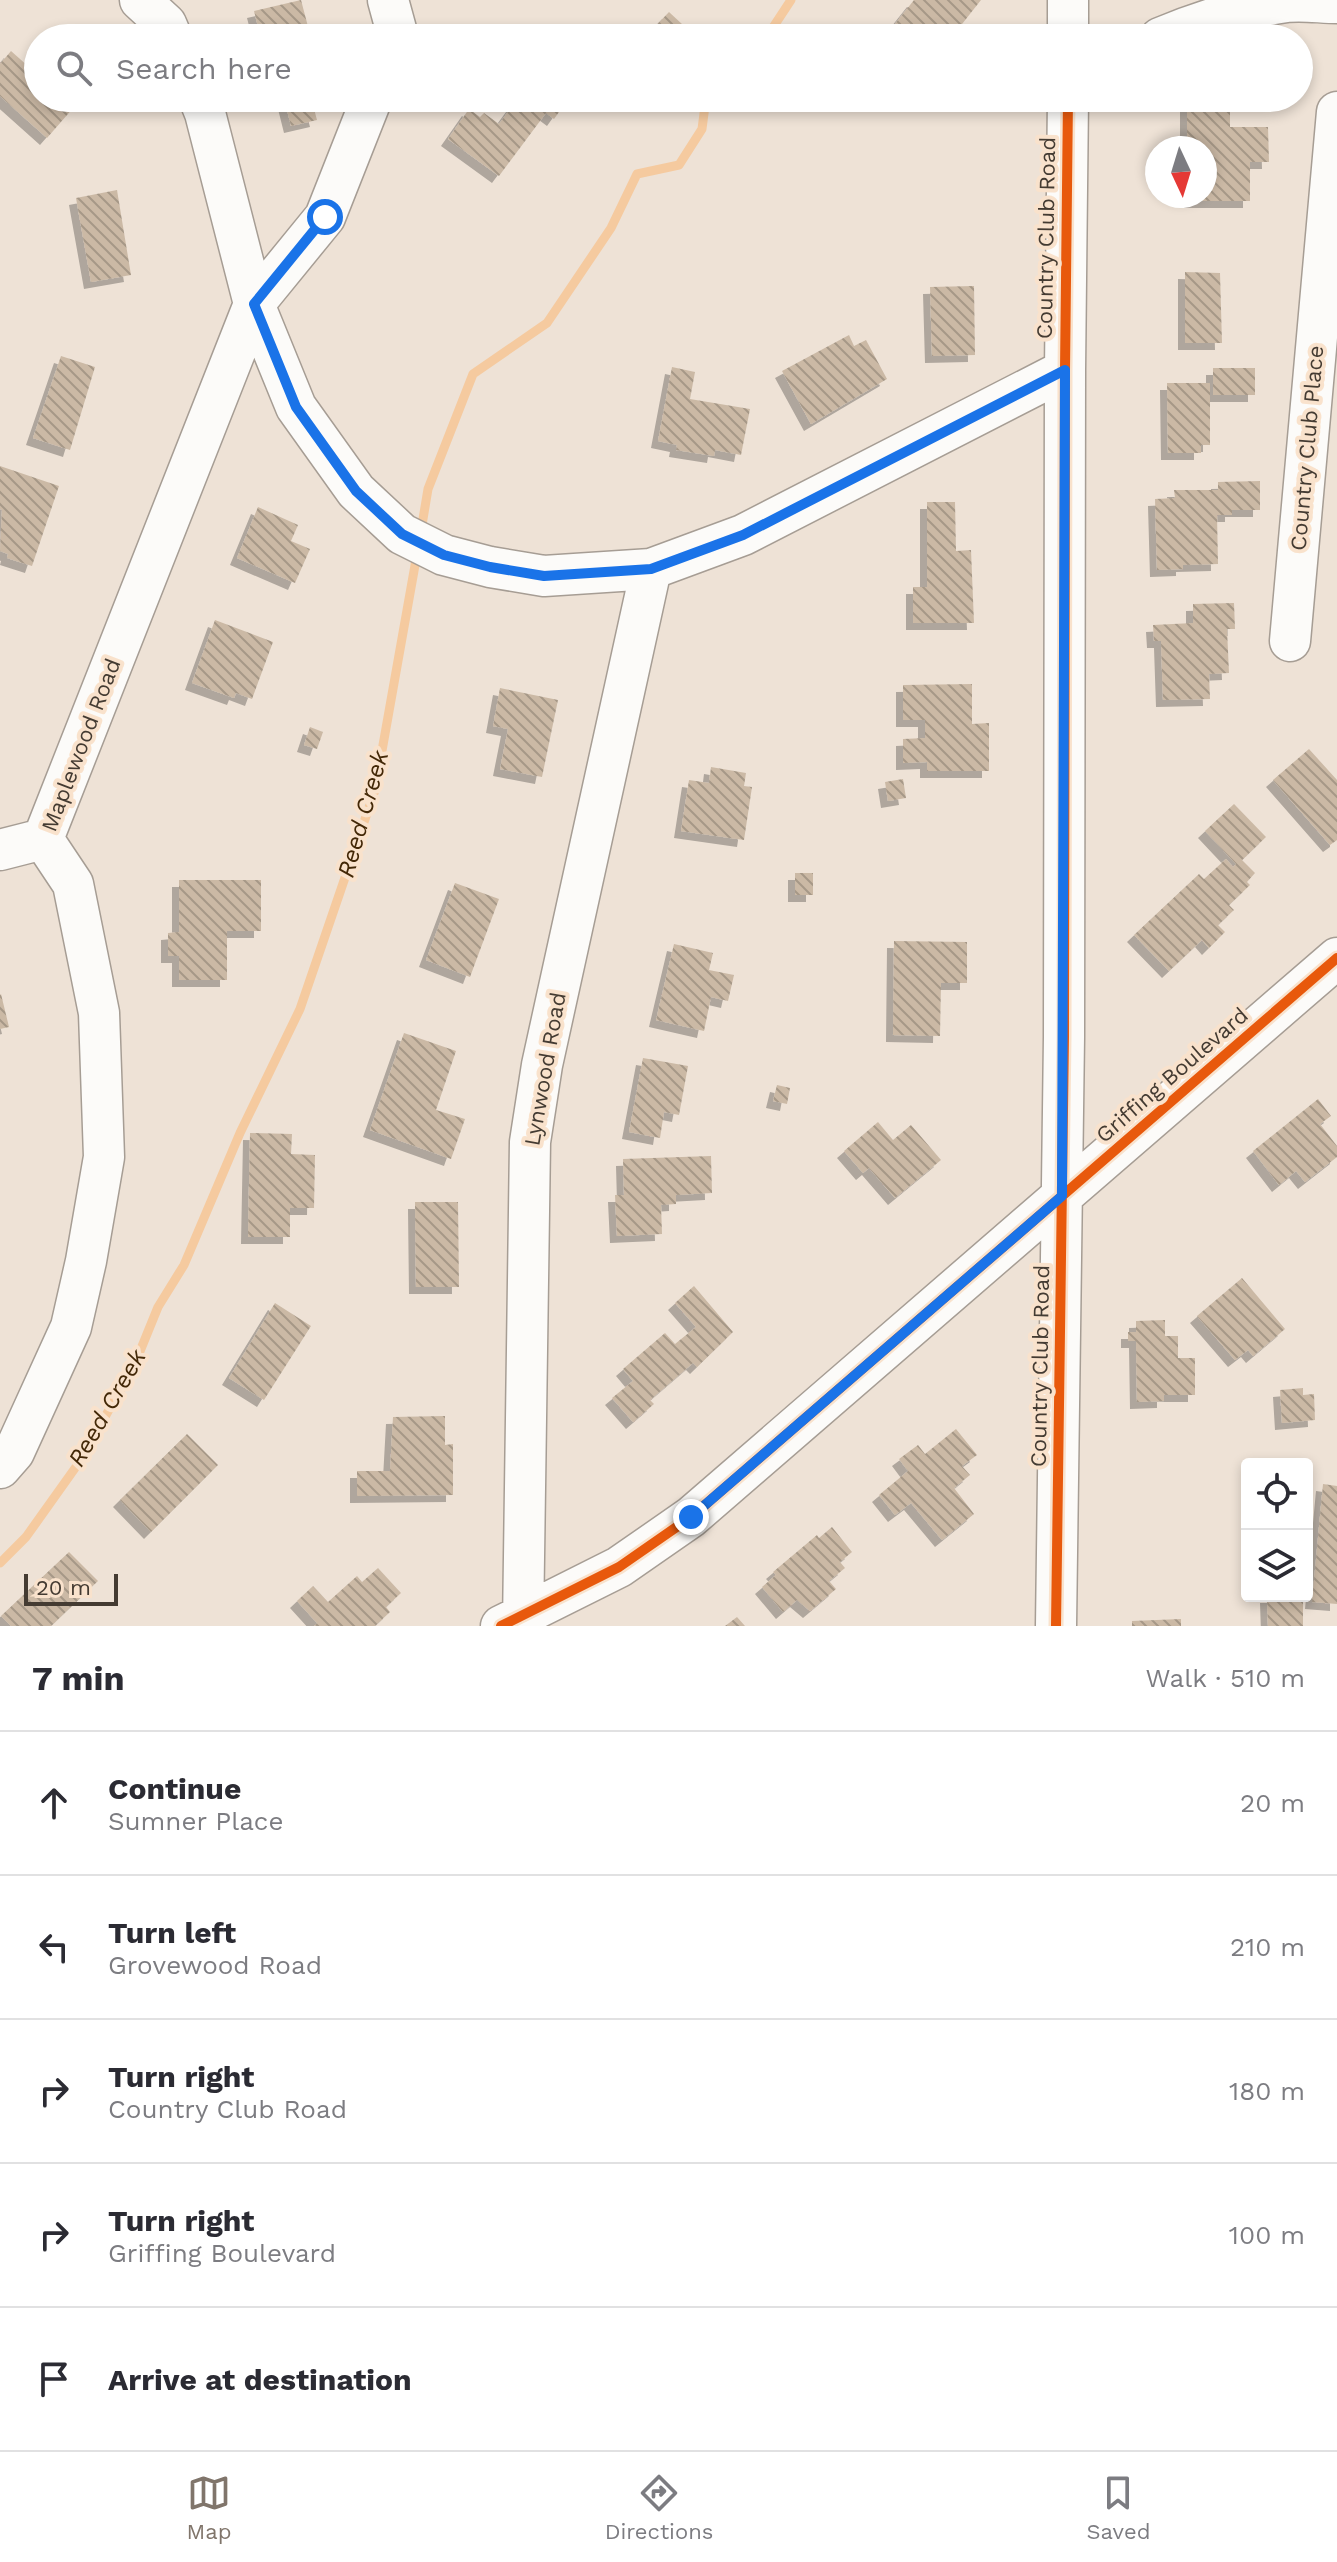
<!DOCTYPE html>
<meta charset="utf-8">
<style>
:root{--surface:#fff;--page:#f2f2f3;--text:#2b2b33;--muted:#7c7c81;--line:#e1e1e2;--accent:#80756b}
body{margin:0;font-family:"Work Sans",sans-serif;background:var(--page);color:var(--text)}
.controls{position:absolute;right:24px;bottom:24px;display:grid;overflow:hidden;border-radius:8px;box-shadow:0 4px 12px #0003}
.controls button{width:72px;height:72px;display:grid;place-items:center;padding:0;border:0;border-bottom:2px solid var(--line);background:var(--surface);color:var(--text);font:40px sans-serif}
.compass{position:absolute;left:1145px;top:136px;width:72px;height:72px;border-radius:50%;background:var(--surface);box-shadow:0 4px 12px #0003;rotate:176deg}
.scale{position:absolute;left:24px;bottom:20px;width:94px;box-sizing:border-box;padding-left:8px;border:4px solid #443b32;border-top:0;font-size:22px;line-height:28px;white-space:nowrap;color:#443b32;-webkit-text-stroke:6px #f9e2cc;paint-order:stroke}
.stop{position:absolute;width:24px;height:24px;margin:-18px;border:6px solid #1a73e8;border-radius:50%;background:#fff}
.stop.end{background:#1a73e8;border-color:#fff;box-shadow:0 2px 8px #0008}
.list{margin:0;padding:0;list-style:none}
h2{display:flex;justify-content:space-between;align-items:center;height:104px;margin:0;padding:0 32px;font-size:34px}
h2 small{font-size:26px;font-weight:400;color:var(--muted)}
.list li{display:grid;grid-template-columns:52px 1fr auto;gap:24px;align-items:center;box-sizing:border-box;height:144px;padding:0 32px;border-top:2px solid var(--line)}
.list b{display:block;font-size:30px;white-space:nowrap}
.list p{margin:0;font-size:26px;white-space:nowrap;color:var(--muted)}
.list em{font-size:26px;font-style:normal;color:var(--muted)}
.icon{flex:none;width:44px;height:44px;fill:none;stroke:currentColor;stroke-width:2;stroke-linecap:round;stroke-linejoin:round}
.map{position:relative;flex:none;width:1337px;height:1626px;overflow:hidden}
.search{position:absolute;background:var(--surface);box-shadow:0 4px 12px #0003;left:24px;right:24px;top:24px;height:88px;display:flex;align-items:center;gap:20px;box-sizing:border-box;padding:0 28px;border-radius:44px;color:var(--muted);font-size:30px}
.sheet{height:824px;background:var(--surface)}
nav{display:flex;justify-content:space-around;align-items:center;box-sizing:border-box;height:112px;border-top:2px solid var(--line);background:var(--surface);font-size:22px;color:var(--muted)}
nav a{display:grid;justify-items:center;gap:4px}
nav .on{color:var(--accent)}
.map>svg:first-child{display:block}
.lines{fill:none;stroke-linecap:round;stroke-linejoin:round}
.stream{stroke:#f5ca9f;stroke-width:9}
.building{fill:url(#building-back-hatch);filter:url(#shadow)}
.minor-casing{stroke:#a69d94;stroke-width:43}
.minor{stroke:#fcfbf9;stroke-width:40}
.cycleway-casing{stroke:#f9e2cc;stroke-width:15}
.cycleway{stroke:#e8590c;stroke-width:10}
.route{stroke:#1a73e8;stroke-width:10}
.labels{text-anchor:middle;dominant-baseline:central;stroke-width:8;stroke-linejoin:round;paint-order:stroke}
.street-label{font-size:22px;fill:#443b32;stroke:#f9e2cc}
.water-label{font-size:24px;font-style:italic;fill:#432807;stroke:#f9e2cc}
</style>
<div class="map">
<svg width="1337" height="1626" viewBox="0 0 1337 1626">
<defs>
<pattern id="building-back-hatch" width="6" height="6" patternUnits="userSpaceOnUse" patternTransform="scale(2)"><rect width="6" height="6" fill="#cbb9a5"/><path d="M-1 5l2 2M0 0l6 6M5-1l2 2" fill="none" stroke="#a69887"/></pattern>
<filter id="shadow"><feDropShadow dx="-7" dy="7" stdDeviation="0" flood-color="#0004"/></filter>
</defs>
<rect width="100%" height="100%" fill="#eee2d6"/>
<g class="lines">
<path class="stream" d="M766,38L791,0
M421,531L428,489L473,374L547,323L611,228L637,174L679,165L702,129L706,98
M0,1563L26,1537L78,1464L134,1366L158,1307L184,1265L240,1133L300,1009L375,790L417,554"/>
</g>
<path class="building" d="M301,0L311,38H261L254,11Z
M914,0H981L951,38H902L891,29Z
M669,12L697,38H644Z
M11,51L38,75V98H63L74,107L47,138L0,96V64Z
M284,98H334V99L313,105L317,120L291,126Z
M526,98L535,102L538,98H569L554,119L546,113L499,176L448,139L469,109L480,117L484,113L499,124L516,101L521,105Z
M1187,102H1230V127H1268L1269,162H1250V201H1187V196H1205V148H1187Z
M117,190L131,275L91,282L76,198Z
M1185,272L1220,273L1222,343H1185Z
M974,286L975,355L932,356L930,287Z
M849,335L854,346L866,340L887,379L811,424L782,371Z
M61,356L95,367L70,450L33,438Z
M672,367L695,372L690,399L750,409L741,455L715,450L714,456L676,450L677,445L658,441Z
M1213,368H1255V395H1213Z
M1167,383H1210V445H1201V453H1168Z
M0,466L59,486L32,566L7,558L8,554L0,551L2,510L0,509Z
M1260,481V510H1232V515H1217L1218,564L1183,565V569L1157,570L1155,499L1175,498L1174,490H1218V482Z
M927,502H955L956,551L971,550L974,623H913V587H927Z
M258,507L298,525L291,541L310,549L295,583L237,558Z
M1234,603L1235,629H1227L1229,673L1209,674L1210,699L1163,700L1161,641H1154L1153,625L1193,623V604Z
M215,620L273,642L252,699L236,693L234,698L192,683Z
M972,684V724L989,723V771H927V762L903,763V739L925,738V720H903V685Z
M500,688L558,700L542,777L500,769L508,729L493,726Z
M310,727L323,732L317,749L304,745Z
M1309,749L1337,780V840L1330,845L1273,780Z
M711,767L746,773L744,786L752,787L744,840L681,831L689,780L709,783Z
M903,779L906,798L888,801L885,782Z
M1234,804L1266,837L1242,860L1255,873L1247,882L1250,885L1229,905L1234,910L1218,925L1225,932L1209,948L1202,940L1169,971L1134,935L1199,874L1204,879L1226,859L1233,867L1236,864L1205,831Z
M795,873H813V895H795Z
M179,880H261V931H227V980H179V956H168V933L179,932Z
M455,883L499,899L470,977L426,960Z
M894,941L967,942V983H941L940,1036L893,1035Z
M674,944L713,953L709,970L734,975L728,1001L711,997L704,1031L656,1020Z
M1,994L9,1027L0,1029V995Z
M404,1033L456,1051L436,1110L465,1119L451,1159L370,1130Z
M643,1058L688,1066L679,1115L664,1112L660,1138L629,1132Z
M777,1085L790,1088L787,1104L773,1101Z
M1318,1099L1331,1116L1320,1124L1337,1146V1157L1305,1182L1296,1171L1279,1185L1253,1151Z
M878,1122L893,1140L911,1125L941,1160L895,1198L869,1168L863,1173L844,1151Z
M250,1133L292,1134L291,1154L315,1155L314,1208H290V1237H248Z
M711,1156L712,1193L676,1195V1204L661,1205L662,1234L617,1236L615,1195H624L623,1159Z
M415,1202H458L459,1287H416Z
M1242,1278L1285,1329L1253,1356L1248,1350L1235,1360L1197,1316Z
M694,1286L733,1332L697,1367L693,1363L650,1400L654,1404L633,1422L612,1398L633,1381L623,1369L665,1333L675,1344L696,1327L675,1303Z
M275,1303L311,1326L264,1400L229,1378Z
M1165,1320V1336H1178V1358H1195V1395H1164V1401L1137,1402L1136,1341H1128V1332H1136V1321Z
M1303,1388V1395L1314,1394L1315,1420L1282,1423L1280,1390Z
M445,1416V1445L453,1444V1495L357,1496V1471H390L393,1417Z
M956,1429L977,1455L962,1466L970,1475L954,1488L974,1514L942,1540L911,1503L895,1515L879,1495L908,1471L899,1459L918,1445L925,1454Z
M187,1434L218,1465L151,1532L120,1500Z
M1323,1484L1337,1486V1604L1312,1602Z
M832,1527L852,1552L840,1562L845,1568L829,1581L836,1589L810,1611L797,1600L783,1612L762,1587L776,1575L773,1572L817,1535L819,1538Z
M69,1552L98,1581L51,1626H11L1,1616Z
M378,1568L401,1593L386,1607L390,1612L375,1626H314L317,1623L297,1601L313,1586L328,1602L357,1576L362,1582Z
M1267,1596H1303V1626H1268Z
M737,1617L745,1626H725Z
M1181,1619V1626H1132V1621Z"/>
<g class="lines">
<defs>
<path id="minor" d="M140,0L166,24L172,38
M388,0L397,33L395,38
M1068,0V38
M1160,38C1200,21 1243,8 1287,2C1303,0 1321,3 1337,3
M199,98L205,113L254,304L296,407L356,491L402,534L444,555L490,567L544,576L651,569L743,535L1065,370
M1290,641L1337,112
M0,850L43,839
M0,1468L14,1452L71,1327L86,1261L104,1157L99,1013L73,884L43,839L254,304L325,217L372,98
M501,1626L619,1567L691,1517L1337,958
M523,1626L530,1142L542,1065L651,569
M1056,1626L1064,1037L1065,370L1068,98"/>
</defs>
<use href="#minor" class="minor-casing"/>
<use href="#minor" class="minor"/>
<defs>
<path id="cycleway" d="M501,1626L619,1567L691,1517L1337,958
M1056,1626L1064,1037L1065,370L1068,98"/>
</defs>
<use href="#cycleway" class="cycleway-casing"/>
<use href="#cycleway" class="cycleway"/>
</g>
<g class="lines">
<path class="route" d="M325,217L254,304L296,407L356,491L402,534L444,555L490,567L544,576L651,569L743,535L1065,370L1062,1196L691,1517"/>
</g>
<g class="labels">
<g class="street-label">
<text transform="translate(1046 238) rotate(-89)">Country Club Road</text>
<text transform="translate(1307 448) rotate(-85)">Country Club Place</text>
<text transform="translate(81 745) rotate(-69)">Maplewood Road</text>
<text transform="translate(545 1069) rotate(-80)">Lynwood Road</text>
<text transform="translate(1172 1075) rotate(-41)">Griffing Boulevard</text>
<text transform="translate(1040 1366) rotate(-89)">Country Club Road</text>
</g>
<g class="water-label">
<text transform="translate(363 814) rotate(-74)">Reed Creek</text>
<text transform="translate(107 1408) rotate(-60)">Reed Creek</text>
</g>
</g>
</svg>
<div class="controls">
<button><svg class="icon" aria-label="locate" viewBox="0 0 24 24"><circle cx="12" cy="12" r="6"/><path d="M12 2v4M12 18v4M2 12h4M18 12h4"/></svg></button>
<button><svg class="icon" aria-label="layers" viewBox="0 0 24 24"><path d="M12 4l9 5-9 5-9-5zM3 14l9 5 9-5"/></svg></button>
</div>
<svg class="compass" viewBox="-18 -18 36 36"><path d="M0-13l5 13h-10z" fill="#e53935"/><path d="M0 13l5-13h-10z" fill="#7c7c81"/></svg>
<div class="scale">20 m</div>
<div class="stop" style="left:325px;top:217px"></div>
<div class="stop end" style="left:691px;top:1517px"></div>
<div class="search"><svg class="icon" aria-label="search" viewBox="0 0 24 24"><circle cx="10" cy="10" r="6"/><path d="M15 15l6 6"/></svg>Search here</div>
</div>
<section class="sheet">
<h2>7 min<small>Walk · 510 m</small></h2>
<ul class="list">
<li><svg class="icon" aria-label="ahead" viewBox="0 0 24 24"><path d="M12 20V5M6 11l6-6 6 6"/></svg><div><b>Continue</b><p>Sumner Place</p></div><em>20 m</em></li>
<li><svg class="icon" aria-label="left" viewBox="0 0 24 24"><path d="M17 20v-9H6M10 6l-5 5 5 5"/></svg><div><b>Turn left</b><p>Grovewood Road</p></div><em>210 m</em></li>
<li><svg class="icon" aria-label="right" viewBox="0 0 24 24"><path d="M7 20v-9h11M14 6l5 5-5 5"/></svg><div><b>Turn right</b><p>Country Club Road</p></div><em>180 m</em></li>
<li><svg class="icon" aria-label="right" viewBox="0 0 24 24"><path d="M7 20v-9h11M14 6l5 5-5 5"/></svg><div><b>Turn right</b><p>Griffing Boulevard</p></div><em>100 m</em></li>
<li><svg class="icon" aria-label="arrive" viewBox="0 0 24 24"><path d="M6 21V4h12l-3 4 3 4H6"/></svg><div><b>Arrive at destination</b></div></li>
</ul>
</section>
<nav>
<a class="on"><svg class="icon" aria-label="map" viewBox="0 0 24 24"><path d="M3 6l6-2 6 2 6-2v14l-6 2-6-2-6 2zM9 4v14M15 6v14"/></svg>Map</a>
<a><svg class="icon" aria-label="directions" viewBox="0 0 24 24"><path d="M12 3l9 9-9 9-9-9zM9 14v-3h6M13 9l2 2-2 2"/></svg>Directions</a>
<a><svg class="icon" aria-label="saved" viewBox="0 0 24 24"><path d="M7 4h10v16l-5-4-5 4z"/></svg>Saved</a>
</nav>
